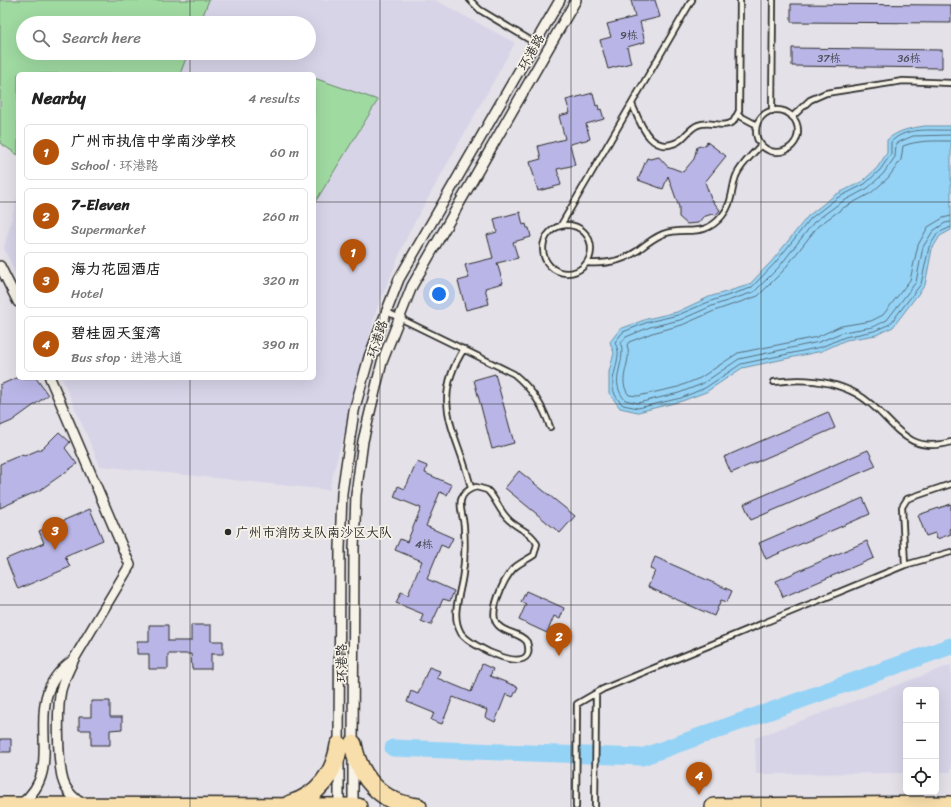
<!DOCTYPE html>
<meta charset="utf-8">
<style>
:root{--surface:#fff;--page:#f6f6f6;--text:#222;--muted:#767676;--line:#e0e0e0;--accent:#b45309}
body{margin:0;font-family:Sriracha,"LXGW WenKai TC",sans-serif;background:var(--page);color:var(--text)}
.controls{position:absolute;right:12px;bottom:12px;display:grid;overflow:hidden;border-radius:6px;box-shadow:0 4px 16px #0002}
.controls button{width:36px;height:36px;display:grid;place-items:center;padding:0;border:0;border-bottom:1px solid var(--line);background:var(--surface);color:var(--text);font:20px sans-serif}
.you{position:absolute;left:439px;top:294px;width:14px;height:14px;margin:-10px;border:3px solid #fff;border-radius:50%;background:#1a73e8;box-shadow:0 0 0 6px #1a73e833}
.badge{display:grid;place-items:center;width:26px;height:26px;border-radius:50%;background:var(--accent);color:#fff;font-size:13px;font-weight:700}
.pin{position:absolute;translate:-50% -33px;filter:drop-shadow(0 1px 2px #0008)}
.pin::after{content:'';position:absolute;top:21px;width:14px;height:12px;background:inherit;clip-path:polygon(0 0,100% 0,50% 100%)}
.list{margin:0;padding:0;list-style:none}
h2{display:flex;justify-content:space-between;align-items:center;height:52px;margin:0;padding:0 16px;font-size:17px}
h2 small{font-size:13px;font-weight:400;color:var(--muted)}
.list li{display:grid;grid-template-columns:26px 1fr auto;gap:12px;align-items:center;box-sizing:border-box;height:56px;margin:0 8px 8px;padding:0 8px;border:1px solid var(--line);border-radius:6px}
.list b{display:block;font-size:15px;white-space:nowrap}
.list p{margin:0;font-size:13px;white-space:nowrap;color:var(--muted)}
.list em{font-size:13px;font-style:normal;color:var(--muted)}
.icon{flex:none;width:22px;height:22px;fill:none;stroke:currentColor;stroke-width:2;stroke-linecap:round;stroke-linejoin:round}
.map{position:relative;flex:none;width:951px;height:807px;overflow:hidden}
.search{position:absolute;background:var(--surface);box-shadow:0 4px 16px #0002;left:16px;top:16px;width:300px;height:44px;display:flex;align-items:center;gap:10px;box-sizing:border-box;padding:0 14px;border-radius:22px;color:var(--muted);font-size:15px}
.panel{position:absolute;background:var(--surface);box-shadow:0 4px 16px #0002;left:16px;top:72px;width:300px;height:308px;border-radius:6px}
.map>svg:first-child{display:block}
.built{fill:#d7d4e8}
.green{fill:#9fdaa1;stroke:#658266}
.water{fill:#95d3f6;stroke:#6b90a5}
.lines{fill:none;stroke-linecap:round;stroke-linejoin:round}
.shore{stroke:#556e7c;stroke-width:1}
.river{stroke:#95d3f6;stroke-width:17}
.building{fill:#b9b6e7;stroke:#2b2b2b}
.lane-casing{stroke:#2b2b2b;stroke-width:8}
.street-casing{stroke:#2b2b2b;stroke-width:12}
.highway-casing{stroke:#2b2b2b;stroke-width:20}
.lane{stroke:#f7f3e8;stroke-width:4.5}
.street{stroke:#f7f3e8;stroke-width:9}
.highway{stroke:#f8deab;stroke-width:17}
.grid{fill:none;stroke:#2b2b2b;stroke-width:1;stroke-opacity:0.55}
.poi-dot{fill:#2b2b2b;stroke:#f7f3e8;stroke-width:1.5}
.labels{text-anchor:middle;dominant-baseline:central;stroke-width:3.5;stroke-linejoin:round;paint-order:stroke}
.number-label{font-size:11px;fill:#4e4e5a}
.street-label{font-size:13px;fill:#2b2b2b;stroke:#f7f3e8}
.poi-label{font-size:13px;fill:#2b2b2b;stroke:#f7f3e8;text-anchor:start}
</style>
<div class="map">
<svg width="951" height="807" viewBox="0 0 951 807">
<rect width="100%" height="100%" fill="#e4e1e8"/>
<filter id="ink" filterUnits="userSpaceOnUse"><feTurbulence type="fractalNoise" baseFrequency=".025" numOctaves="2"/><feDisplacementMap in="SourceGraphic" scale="8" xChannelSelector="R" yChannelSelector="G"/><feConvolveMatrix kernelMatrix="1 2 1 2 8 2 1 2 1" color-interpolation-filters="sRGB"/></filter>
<g filter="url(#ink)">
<path class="built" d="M209,0H435L515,43L409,232L376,311L329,490L100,466L62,378H314V204L378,100L314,78V74H180L188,53H309V23H200Z
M18,194V279L4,248Z
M951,665V772H936V690H906V773L756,774L755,738Z"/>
<path class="green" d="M0,0H209L200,23H23V53H188L180,74H18V155L0,143Z
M314,78L378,100L314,204Z"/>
<path class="water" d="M925,126H951V230L940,236L932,249L925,285L893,327L876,335L846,340L822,351L742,368L706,392L682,401L638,412L620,408L609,393V372L614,353L610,342L620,329L647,319L677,312L709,297L749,285L772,261L808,216L835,195L863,181L877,168L887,153V140C898,130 911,128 925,126Z"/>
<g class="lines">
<path class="shore" d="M951,130C932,131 906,126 891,142V154L880,170L865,184L837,198L811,218L775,263L751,288L711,301L678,315L648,322L623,332L615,342C616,346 619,351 618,355C616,375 605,388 623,405L638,408L681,398L705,388L741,364L821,347L845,337L874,331L890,324L921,284L929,247L938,233L951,227
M951,135L913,136L899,142L896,144L895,157L883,174L868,188L840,203L814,222L779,267L754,292L712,306L680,320L650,327L626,337L621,343C626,366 608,380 625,400L638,403L679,393L702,384L739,359L819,342L843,332L873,327L887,320L916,282L923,247L933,231L945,223L951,222
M951,141C934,141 919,140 903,146L901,160L888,178L871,193L843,208L818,226L783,271L758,296L714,311L682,325L652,333L629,342L627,345C633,362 616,379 629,395L638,396L678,387L700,378L738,353L817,337L841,326L871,321L883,315L910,280L918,245L928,227L943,218L951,216"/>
<path class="river" d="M393,748L642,757L951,646"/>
</g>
<path class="building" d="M631,0H655L660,17L640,22L645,42L627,47L631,63L608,69L600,40L611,37L607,24L635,17Z
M791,4L951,5V23L791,22Z
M792,48L942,50V68L792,66Z
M593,93L596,106L598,105L599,110L601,109L604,119L586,124L590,139L570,144L575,165L557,169L561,185L538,191L530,162L541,159L538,146L565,139L559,116L570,113L566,100Z
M707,142L726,156L705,182L711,199L720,210L716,215L712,214L703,217L698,223L687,224L679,217V207L668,176L663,189L638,180L647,158L650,159L659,157L667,166L683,172L694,159L697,147L705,145Z
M520,212L523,225L526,224L527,228H529L531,237L513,242L518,258L497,263L503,283L485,288L489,304L466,310L458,281L469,278L465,265L493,258L487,235L497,232L494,219Z
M495,374L514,443L492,449L474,380Z
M16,378H36L48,395L12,421L0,426V385Z
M828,412L835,428L731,473L724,457Z
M59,432L70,442L65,448L77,464L40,490L0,508V464L23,454L24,456L43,448Z
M868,450L876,466L751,520L744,504Z
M417,462L427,466L425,473L452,485L447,495L440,492L426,526L453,538L448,548L441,545L427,579L454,591L450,601L443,599L431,625L421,621L423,614L396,603L401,592L408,595L422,561L395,550L400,539L407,542L421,508L394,497L398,486L405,489Z
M519,471L575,516L560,533L505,488Z
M863,498L870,514L766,559L759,543Z
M951,504V528L949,529L951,534L937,539L935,533L926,536L918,515Z
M90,509L103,540L65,556L70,567L18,589L6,559L44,543L39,531Z
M867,541L874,558L783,597L776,581Z
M655,557L732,591L727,602L721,600L714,616L648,587L655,571L650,569Z
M526,591L564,608L560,619L554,616L547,633L519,620L526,604L521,602Z
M149,625H168V641H191V625H211V641H223V654H211V669H192L191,654H168V669H149V654H137V641H149Z
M482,664L493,669L490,676L518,687L513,697L506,694L495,722L485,717L487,710L453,697L442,724L431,720L434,713L407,702L411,691L418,694L429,667L440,671L437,678L471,692Z
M91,701H110V717H122V729L110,730V745H91V730H79V717H91Z
M0,739H11V752H0Z"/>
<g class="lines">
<defs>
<path id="lane" d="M470,0L480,10L535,43
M632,104C640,123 651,157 679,141C686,136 690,128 698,125C711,120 721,129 733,122L739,111L740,0
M756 131a21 21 0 1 1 42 0a21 21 0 1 1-42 0Z
M772,111L773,0
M738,115L757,125
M792,117L810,100L826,93L903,81L951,83
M543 249a24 24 0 1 1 48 0a24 24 0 1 1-48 0Z
M561,225L692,0
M588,263C605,264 623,261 637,251C646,244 653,238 663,234C685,226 703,239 722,216C733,203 731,190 736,176C741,164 753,154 761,145
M385,311L514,374C532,389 543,405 550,427
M464,349C428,404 459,434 471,488
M774,382C803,378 831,380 857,394C893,414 901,457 951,442
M476,487L487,490C496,498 499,511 509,520C518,529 532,532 537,544L534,555C527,560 519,563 513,569C504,579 487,614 498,625C506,634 520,632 527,642C539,680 470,647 461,633C450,615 461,593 463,573C465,558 465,543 464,527C464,519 459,508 461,500C463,492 469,489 476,487Z
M905,565L902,507L907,499L951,484
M576,807L577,704L603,689L905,565L951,552
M595,807L596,693"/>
<path id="street" d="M0,266L18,302
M50,378L130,565L74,659C69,669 64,679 61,690C57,708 57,770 65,786C69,794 76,800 84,805
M353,748L354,549L356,495L363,441L382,362L412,286L576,0
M339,749L340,549L342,493L354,411L369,357L399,279L560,0
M21,804C72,765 14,703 72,661
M339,807V762
M353,807V760"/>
<path id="highway" d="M353,744C359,778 383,804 418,807
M290,804C318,796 335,773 339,745
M0,806L358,807
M714,807L951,805"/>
</defs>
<use href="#lane" class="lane-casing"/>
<use href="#street" class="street-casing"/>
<use href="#highway" class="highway-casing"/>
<use href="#lane" class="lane"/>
<use href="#street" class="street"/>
<use href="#highway" class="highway"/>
</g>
</g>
<path class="grid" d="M190,0V23M380,0V807M571,0V807M761,0V807M190,53V74M0,202H18M314,202H951M190,378V807M0,404H951M0,605H951"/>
<circle class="poi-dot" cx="228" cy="532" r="4"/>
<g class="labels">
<g class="number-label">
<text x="629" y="35">9栋</text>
<text x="829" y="58">37栋</text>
<text x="909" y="58">36栋</text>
<text x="424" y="544">4栋</text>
</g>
<g class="street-label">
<text transform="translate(531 52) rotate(-60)">环港路</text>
<text transform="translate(377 339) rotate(-71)">环港路</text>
<text transform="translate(341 663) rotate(-90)">环港路</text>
</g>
<g class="poi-label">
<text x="236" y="532">广州市消防支队南沙区大队</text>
</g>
</g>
</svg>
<div class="controls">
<button>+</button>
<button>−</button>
<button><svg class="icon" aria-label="locate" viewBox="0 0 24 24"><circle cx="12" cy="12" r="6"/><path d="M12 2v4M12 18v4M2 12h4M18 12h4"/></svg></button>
</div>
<div class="you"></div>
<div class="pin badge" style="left:353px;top:272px">1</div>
<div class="pin badge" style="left:559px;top:656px">2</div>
<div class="pin badge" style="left:55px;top:550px">3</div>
<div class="pin badge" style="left:699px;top:795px">4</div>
<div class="search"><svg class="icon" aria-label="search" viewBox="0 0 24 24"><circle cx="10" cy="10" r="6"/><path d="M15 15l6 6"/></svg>Search here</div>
<section class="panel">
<h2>Nearby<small>4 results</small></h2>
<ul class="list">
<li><span class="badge">1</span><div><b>广州市执信中学南沙学校</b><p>School · 环港路</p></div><em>60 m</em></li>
<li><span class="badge">2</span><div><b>7-Eleven</b><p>Supermarket</p></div><em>260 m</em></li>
<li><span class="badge">3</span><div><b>海力花园酒店</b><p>Hotel</p></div><em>320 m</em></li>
<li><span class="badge">4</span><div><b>碧桂园天玺湾</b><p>Bus stop · 进港大道</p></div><em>390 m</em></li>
</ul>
</section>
</div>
